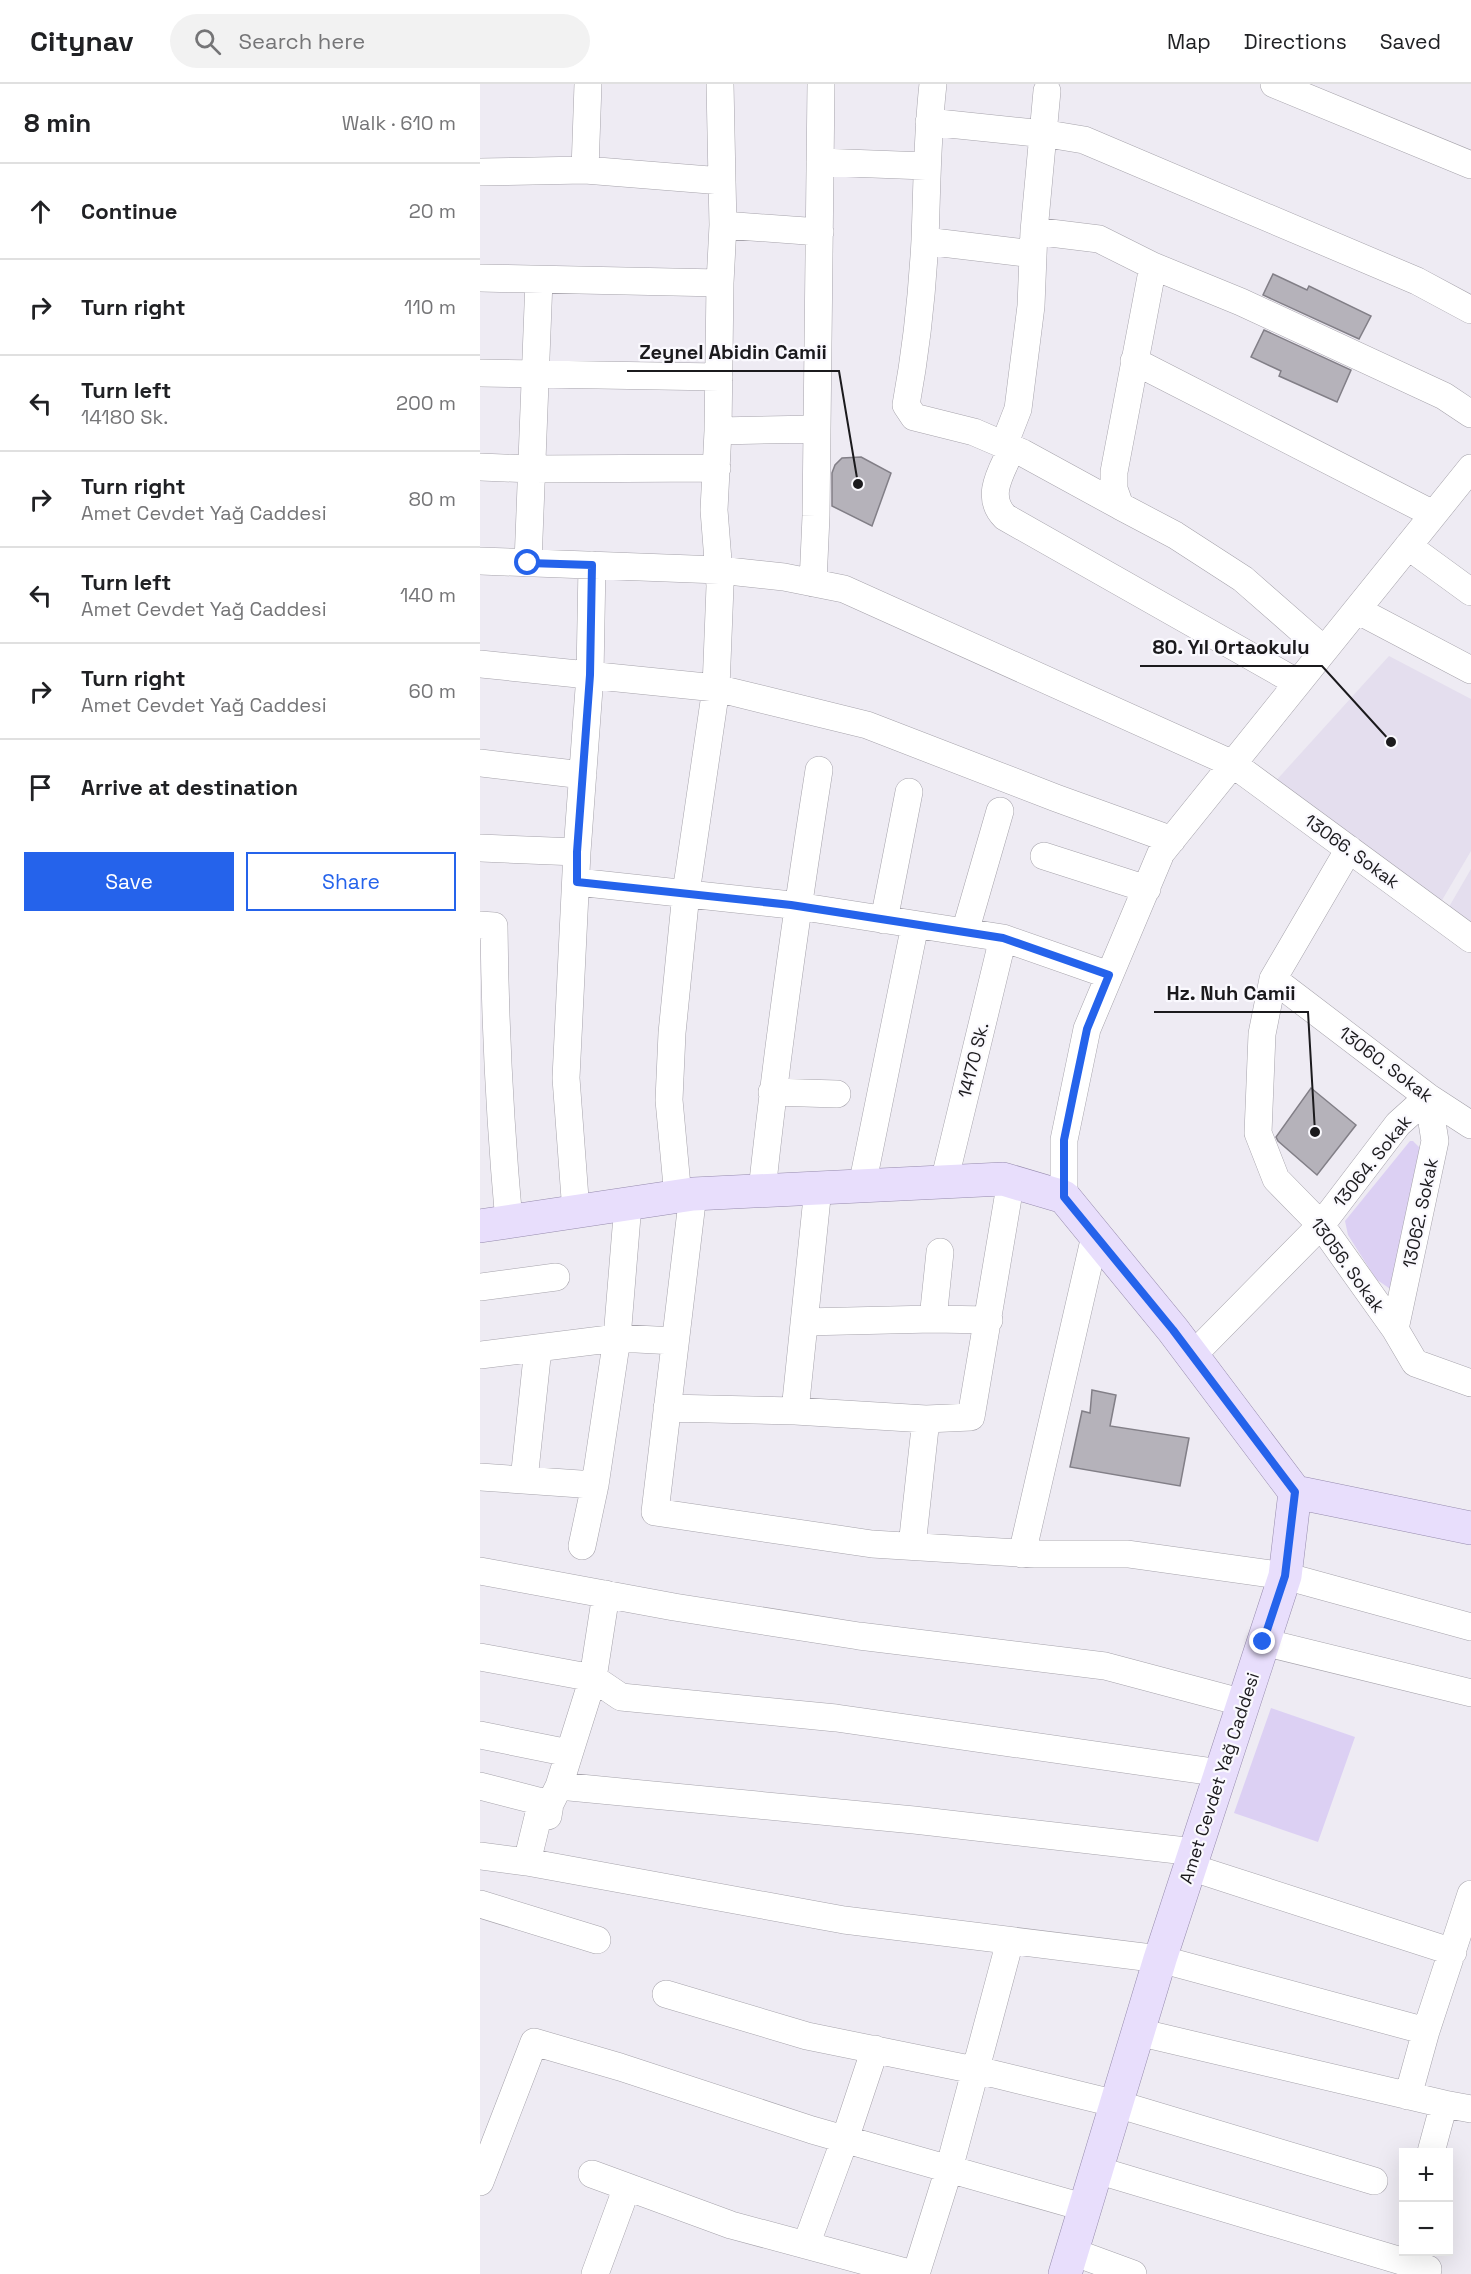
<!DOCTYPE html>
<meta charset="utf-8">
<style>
:root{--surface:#fff;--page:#f2f2f2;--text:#202124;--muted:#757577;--line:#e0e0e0;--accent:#2563eb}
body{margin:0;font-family:"Space Grotesk",sans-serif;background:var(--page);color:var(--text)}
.controls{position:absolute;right:18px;bottom:18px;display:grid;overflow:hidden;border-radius:0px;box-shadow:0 6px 24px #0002}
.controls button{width:54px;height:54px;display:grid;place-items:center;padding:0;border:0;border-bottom:2px solid var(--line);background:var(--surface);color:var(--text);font:30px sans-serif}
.stop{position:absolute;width:18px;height:18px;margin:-14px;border:4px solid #2563eb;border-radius:50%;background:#fff}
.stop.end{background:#2563eb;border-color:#fff;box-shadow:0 2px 6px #0008}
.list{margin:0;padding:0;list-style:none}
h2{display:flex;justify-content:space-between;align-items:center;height:78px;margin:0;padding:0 24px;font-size:26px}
h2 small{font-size:20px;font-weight:400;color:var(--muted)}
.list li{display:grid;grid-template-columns:39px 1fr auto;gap:18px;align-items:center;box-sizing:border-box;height:96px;padding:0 24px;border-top:2px solid var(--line)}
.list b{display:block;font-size:22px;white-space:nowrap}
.list p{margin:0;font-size:20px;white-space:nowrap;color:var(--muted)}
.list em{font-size:20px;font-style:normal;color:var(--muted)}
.actions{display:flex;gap:12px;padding:18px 24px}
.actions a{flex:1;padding:14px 0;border:2px solid var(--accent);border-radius:0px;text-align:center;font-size:21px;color:var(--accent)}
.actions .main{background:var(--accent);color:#fff}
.icon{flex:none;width:33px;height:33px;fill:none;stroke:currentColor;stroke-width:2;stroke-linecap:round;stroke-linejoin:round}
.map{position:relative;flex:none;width:991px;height:2190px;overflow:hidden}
header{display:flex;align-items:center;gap:36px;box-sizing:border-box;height:84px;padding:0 30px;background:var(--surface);border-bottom:2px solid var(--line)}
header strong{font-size:28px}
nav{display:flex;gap:33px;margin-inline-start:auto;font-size:21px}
.search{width:420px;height:54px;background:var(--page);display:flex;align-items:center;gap:15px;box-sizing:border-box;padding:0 21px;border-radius:33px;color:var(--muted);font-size:22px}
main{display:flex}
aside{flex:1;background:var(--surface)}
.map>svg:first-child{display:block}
.built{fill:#e4deee}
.green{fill:#dcd0f3}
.building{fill:#b5b2ba;stroke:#827f87;stroke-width:1.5}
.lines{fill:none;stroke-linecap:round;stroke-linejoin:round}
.minor-casing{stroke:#a6a3ab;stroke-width:28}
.major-casing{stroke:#968bad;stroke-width:34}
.minor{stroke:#fff;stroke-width:27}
.major{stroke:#e8defc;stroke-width:33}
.route{stroke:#2563eb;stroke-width:8}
.labels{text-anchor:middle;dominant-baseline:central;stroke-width:4.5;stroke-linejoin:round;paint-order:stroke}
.street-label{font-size:18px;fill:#1b1a1d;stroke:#faf9fe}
.leader{fill:none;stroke:#1b1a1d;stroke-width:2}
.callout-dot{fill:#1b1a1d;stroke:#faf9fe;stroke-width:2}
.callout-label{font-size:20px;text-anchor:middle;font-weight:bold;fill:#1b1a1d;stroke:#faf9fe;stroke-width:4.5;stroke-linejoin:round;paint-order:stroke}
</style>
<header>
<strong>Citynav</strong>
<div class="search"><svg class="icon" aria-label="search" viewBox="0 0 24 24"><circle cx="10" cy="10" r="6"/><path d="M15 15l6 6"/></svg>Search here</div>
<nav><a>Map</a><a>Directions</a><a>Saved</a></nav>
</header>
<main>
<aside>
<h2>8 min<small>Walk · 610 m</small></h2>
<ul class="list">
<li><svg class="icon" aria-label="ahead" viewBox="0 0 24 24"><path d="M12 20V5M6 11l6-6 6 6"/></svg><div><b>Continue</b></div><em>20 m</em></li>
<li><svg class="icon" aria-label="right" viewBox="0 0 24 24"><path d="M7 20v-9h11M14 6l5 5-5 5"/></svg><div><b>Turn right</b></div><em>110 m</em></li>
<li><svg class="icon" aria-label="left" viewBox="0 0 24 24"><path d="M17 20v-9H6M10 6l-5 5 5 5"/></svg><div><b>Turn left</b><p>14180 Sk.</p></div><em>200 m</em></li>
<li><svg class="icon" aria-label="right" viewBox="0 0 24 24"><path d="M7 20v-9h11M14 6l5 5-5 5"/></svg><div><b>Turn right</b><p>Amet Cevdet Yağ Caddesi</p></div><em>80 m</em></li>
<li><svg class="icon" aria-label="left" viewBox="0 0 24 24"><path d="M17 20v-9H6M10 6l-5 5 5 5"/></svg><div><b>Turn left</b><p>Amet Cevdet Yağ Caddesi</p></div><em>140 m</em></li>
<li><svg class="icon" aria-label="right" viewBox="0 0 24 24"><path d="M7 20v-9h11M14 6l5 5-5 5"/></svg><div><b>Turn right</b><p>Amet Cevdet Yağ Caddesi</p></div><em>60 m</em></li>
<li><svg class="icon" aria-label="arrive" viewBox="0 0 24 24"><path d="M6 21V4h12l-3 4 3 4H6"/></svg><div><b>Arrive at destination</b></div></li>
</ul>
<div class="actions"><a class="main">Save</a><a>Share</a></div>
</aside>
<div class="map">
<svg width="991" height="2190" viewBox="0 0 991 2190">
<rect width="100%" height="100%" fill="#eeebf3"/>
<path class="built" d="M909,572L991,615V767L958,823L793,700Z
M991,785V847L966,828Z"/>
<path class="green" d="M930,1057H933L940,1064L913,1207L896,1195L868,1151L865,1137Z
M791,1624L875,1653L838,1758L754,1729Z"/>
<path class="building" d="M793,190L827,206L829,202L891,232L879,255L783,211Z
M784,246L871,286L857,318L799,292L801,287L771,273Z
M381,373L411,389L392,442L352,422V389L355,381L362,374Z
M831,1004L876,1041L837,1091L798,1057L796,1053Z
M612,1306L636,1311L630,1342L709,1354L700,1402L590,1383L602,1327L610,1329Z"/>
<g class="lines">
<defs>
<path id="minor" d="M240,0L242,97
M453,0C447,52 447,104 445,156C442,212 436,267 426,321L434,333L494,348L543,369L640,422
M794,0L991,81
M449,38L574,51L604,56L937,197L991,226
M340,78L446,82
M105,86L108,0
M0,88L105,86L242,97L243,141L240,199L238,347L234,426L240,502L236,604L206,809L192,949L189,1016L198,1113
M243,141L340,148
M554,147L619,155L673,182L761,218L964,312L991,330
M445,157L553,170
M673,182L634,388V405L640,422L695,451L763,495L844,566
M0,194L240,199
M654,277L953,430
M0,289L239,293
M238,347L337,345
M524,361L538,325L551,222L554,147L567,7
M532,364C522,387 504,412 525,433L818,599
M0,383L52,385L237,384
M928,462L991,508
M0,477L239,486L304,493L364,505L753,680L991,855
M48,479L59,196
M333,499L336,432L341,0
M877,526L991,586
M0,580L236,604L387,641L576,714L692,756
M0,679L103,691
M0,764L97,768
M869,765L793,895L782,950L778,1049L796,1095L841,1141L915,1245L935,1279L991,1299
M564,772L667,805
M97,798L311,821L523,854L629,891
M404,836L429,708
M0,841L14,842C15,941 20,1039 29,1138
M485,848L520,727
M793,895L948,1013L991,1041
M292,1008L357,1010
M464,1098L523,854
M382,1102L435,841
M282,1107C297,966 317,826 339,686
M213,1110L175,1428L392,1460L555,1470H648L805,1492L991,1543
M584,1113V1056L607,945L681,769L991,384
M96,1128L86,994L97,768L110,591L112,481
M0,1203L76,1193
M453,1235L460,1168
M324,1238L453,1235L509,1236
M915,1245L955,1057L948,1013
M0,1271L137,1254L195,1257
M712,1272L841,1141L918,1040L948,1013
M187,1324L315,1327L446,1335L491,1333L531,1096
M315,1327L338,1104
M0,1393L115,1401
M44,1396L58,1264
M102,1462L115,1401L137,1254L148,1120
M432,1462L446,1335
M542,1470L615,1152
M0,1487L194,1523L379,1552L625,1582L764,1619
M783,1558L991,1609
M0,1573L113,1594L141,1613L356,1634L741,1689
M0,1651L89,1669
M0,1702L70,1720
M79,1702L434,1736L715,1768
M0,1772L47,1778L364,1836L680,1875L946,1947
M47,1778L59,1729L68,1732L70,1720L79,1702L113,1594L126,1510
M710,1783L973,1868
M0,1820L117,1856
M186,1910L327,1952L514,1990L637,2020L894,2097
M658,1948L964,2020L991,2025
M928,2012L946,1947L991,1810
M951,2068L964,2020
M617,2086L948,2185L947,2190
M112,2090L251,2141L433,2190
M0,2098L54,1958L140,1983L332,2046L606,2124
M326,2161L365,2055L395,1965
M593,2168L653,2190
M115,2190L147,2103
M436,2190L469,2085L530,1857"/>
<path id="major" d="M0,1142L213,1110L338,1104L523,1095L584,1113L693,1246L815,1408L805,1492L680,1875L585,2190
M815,1408L991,1444"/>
</defs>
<use href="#minor" class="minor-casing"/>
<use href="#major" class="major-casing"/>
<use href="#minor" class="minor"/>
<use href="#major" class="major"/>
</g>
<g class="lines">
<path class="route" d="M48,479L112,481L110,591L97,768V798L311,821L523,854L629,891L607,945L594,1007L584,1056V1113L693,1246L815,1408L805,1492L783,1558"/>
</g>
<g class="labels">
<g class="street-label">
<text transform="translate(872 767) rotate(36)">13066. Sokak</text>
<text transform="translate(493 976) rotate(-76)">14170 Sk.</text>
<text transform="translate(906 980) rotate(37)">13060. Sokak</text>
<text transform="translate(892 1077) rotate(-51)">13064. Sokak</text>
<text transform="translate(940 1129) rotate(-78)">13062. Sokak</text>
<text transform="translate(868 1181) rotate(54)">13056. Sokak</text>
<text transform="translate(739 1694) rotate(-72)">Amet Cevdet Yağ Caddesi</text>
</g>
</g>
<path class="leader" d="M378 400L359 287H147M911 658L842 582H660M835 1048L828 928H674"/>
<g class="callout-dot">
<circle cx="378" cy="400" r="6"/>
<circle cx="911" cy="658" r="6"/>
<circle cx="835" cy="1048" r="6"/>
</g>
<g class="callout-label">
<text x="253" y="275">Zeynel Abidin Camii</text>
<text x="751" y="570">80. Yıl Ortaokulu</text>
<text x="751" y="916">Hz. Nuh Camii</text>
</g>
</svg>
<div class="controls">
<button>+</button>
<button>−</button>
</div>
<div class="stop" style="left:48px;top:479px"></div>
<div class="stop end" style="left:783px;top:1558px"></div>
</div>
</main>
